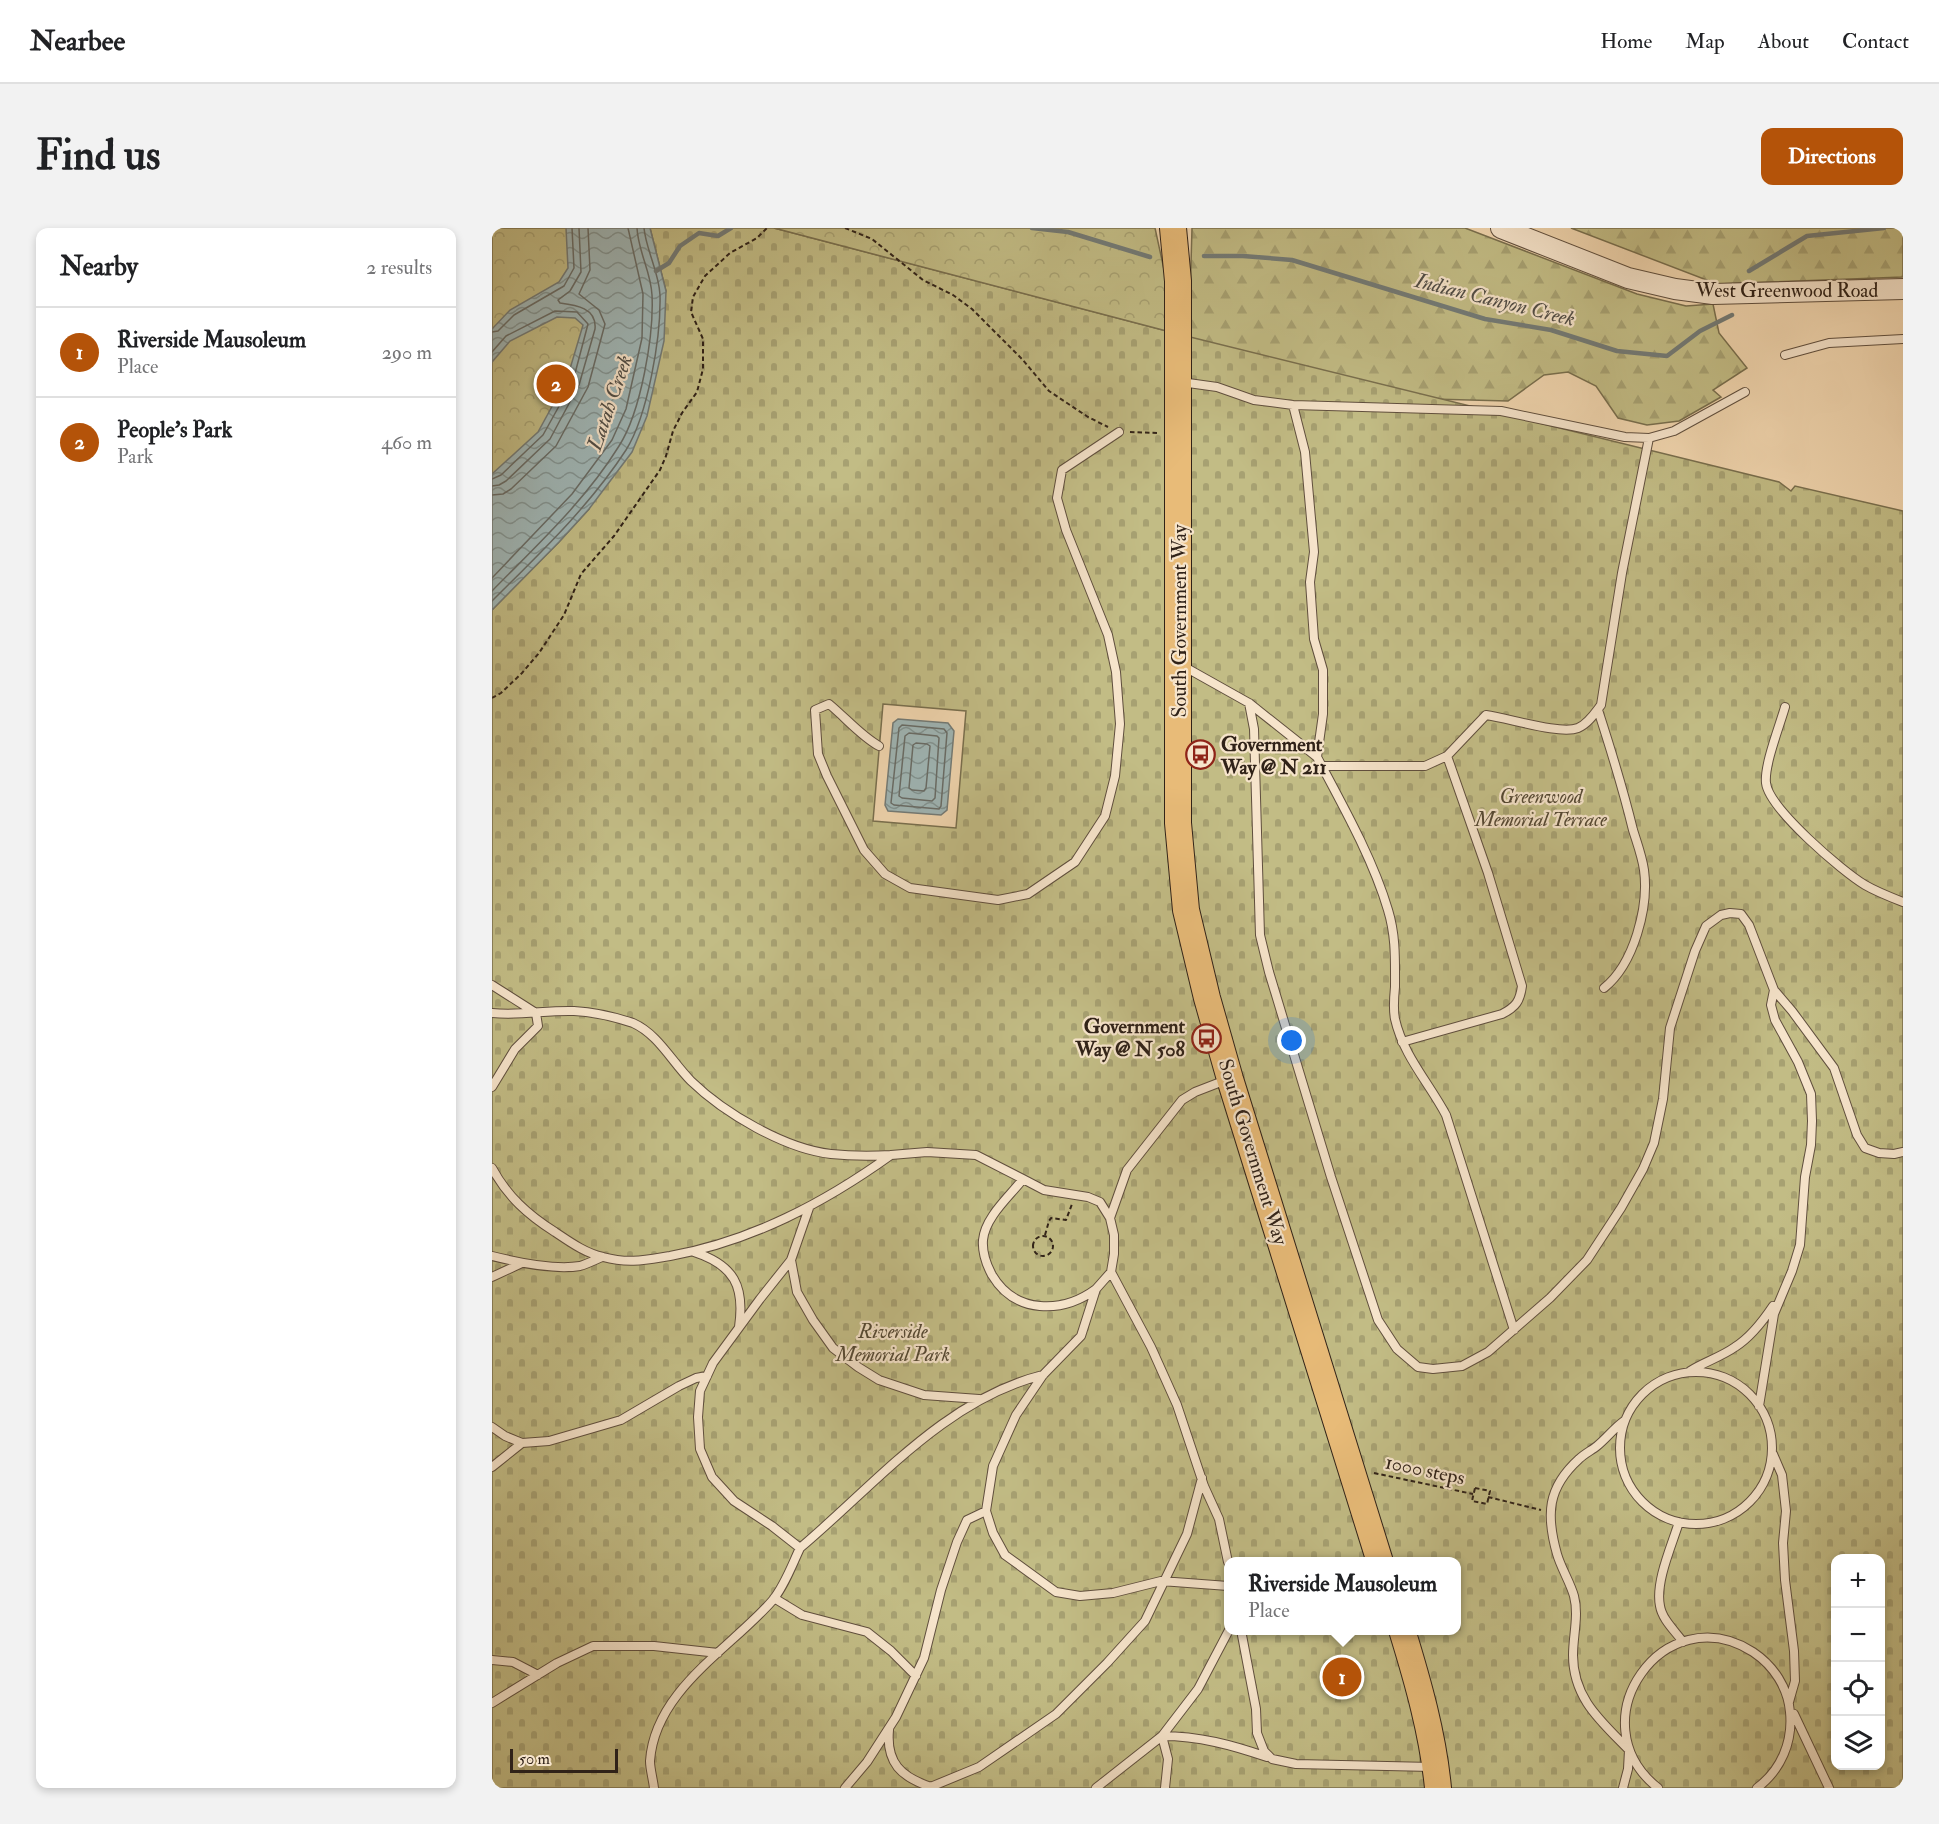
<!DOCTYPE html>
<meta charset="utf-8">
<style>
:root{--surface:#fff;--page:#f2f2f2;--text:#202124;--muted:#757577;--line:#e0e0e0;--accent:#b45309}
body{margin:0;font-family:"IM FELL Double Pica",serif;background:var(--page);color:var(--text)}
.controls{position:absolute;right:18px;bottom:18px;display:grid;overflow:hidden;border-radius:12px;box-shadow:0 3px 9px #0003}
.controls button{width:54px;height:54px;display:grid;place-items:center;padding:0;border:0;border-bottom:2px solid var(--line);background:var(--surface);color:var(--text);font:30px sans-serif}
.scale{position:absolute;left:18px;bottom:15px;width:108px;box-sizing:border-box;padding-left:6px;border:3px solid #302218;border-top:0;font-size:16px;line-height:21px;white-space:nowrap;color:#302218;-webkit-text-stroke:4px #f6e4cb;paint-order:stroke}
.you{position:absolute;left:800px;top:813px;width:21px;height:21px;margin:-15px;border:4px solid #fff;border-radius:50%;background:#1a73e8;box-shadow:0 0 0 9px #1a73e833}
.badge{display:grid;place-items:center;width:39px;height:39px;border-radius:50%;background:var(--accent);color:#fff;font-size:20px;font-weight:700}
.pin{position:absolute;translate:-50% -50%;border:3px solid #fff;box-shadow:0 2px 6px #0006}
.popup{position:absolute;left:732px;top:1329px;width:237px;height:78px;box-sizing:border-box;display:grid;place-content:center;border-radius:12px;background:var(--surface);filter:drop-shadow(0 2px 4px #0005);font-size:20px;white-space:nowrap;color:var(--muted)}
.popup b{font-size:22px;color:var(--text)}
.popup::after{content:'';position:absolute;left:50%;top:100%;margin-left:-12px;border:12px solid transparent;border-top-color:var(--surface)}
.list{margin:0;padding:0;list-style:none}
h2{display:flex;justify-content:space-between;align-items:center;height:78px;margin:0;padding:0 24px;font-size:26px}
h2 small{font-size:20px;font-weight:400;color:var(--muted)}
.list li{display:grid;grid-template-columns:39px 1fr auto;gap:18px;align-items:center;box-sizing:border-box;height:90px;padding:0 24px;border-top:2px solid var(--line)}
.list b{display:block;font-size:22px;white-space:nowrap}
.list p{margin:0;font-size:20px;white-space:nowrap;color:var(--muted)}
.list em{font-size:20px;font-style:normal;color:var(--muted)}
.icon{flex:none;width:33px;height:33px;fill:none;stroke:currentColor;stroke-width:2;stroke-linecap:round;stroke-linejoin:round}
.map{position:relative;flex:none;width:1411px;height:1560px;overflow:hidden;border-radius:12px}
header{display:flex;align-items:center;gap:36px;box-sizing:border-box;height:84px;padding:0 30px;background:var(--surface);border-bottom:2px solid var(--line)}
header strong{font-size:28px}
nav{display:flex;gap:33px;margin-inline-start:auto;font-size:21px}
.intro{display:flex;align-items:center;justify-content:space-between;box-sizing:border-box;height:144px;padding:0 36px}
h1{margin:0;font-size:42px}
.button{padding:15px 27px;border-radius:12px;background:var(--accent);color:#fff;font-size:21px;font-weight:700}
main{display:flex;gap:36px;padding:0 36px}
aside{flex:1;background:var(--surface);border-radius:12px;box-shadow:0 3px 9px #0003}
.map>svg:first-child{display:block}
.forest{fill:url(#forest-firs);stroke:#796f4e;stroke-width:1.5}
.cemetery{fill:url(#cemetery-stones);stroke:#796f4e;stroke-width:1.5;fill-rule:evenodd}
.park{fill:url(#park-crowns);stroke:#796f4e;stroke-width:1.5}
.water{fill:url(#water-waves);stroke:#737b77;stroke-width:1.5}
.lines{fill:none;stroke-linecap:round;stroke-linejoin:round}
.shore{stroke:#686c67;stroke-width:1.5}
.stream{stroke:#737b77;stroke-width:4.5}
.service-casing{stroke:#604f3e;stroke-width:10}
.tertiary-casing{stroke:#604f3e;stroke-width:22}
.primary-casing{stroke:#302218;stroke-width:28}
.path{stroke:#302218;stroke-width:2;stroke-dasharray:4.5 3;stroke-linecap:butt}
.service{stroke:#f6e4cb;stroke-width:8}
.tertiary{stroke:#f6e4cb;stroke-width:20}
.primary{stroke:#e8bb78;stroke-width:26}
.labels{text-anchor:middle;dominant-baseline:central;stroke-width:4.5;stroke-linejoin:round;paint-order:stroke}
.street-label{font-size:20px;fill:#302218;stroke:#f6e4cb}
.poi-label{font-size:20px;font-weight:bold;fill:#302218;stroke:#f6e4cb;text-anchor:start}
.park-label{font-size:20px;font-style:italic;fill:#544833;stroke:#f6e4cb}
.water-label{font-size:21px;font-style:italic;fill:#514e47;stroke:#f6e4cb}
</style>
<header>
<strong>Nearbee</strong>
<nav><a>Home</a><a>Map</a><a>About</a><a>Contact</a></nav>
</header>
<div class="intro"><h1>Find us</h1><a class="button">Directions</a></div>
<main>
<aside>
<h2>Nearby<small>2 results</small></h2>
<ul class="list">
<li><span class="badge">1</span><div><b>Riverside Mausoleum</b><p>Place</p></div><em>290 m</em></li>
<li><span class="badge">2</span><div><b>People's Park</b><p>Park</p></div><em>460 m</em></li>
</ul>
</aside>
<div class="map">
<svg width="1411" height="1560" viewBox="0 0 1411 1560">
<defs>
<pattern id="forest-firs" width="22" height="20" patternUnits="userSpaceOnUse" patternTransform="scale(1.5)"><rect width="22" height="20" fill="#c2bc85"/><path d="M5 1l3.5 6h-7zM16 11l3.5 6h-7z" fill="#a7a172"/></pattern>
<pattern id="cemetery-stones" width="16" height="16" patternUnits="userSpaceOnUse" patternTransform="scale(1.5)"><rect width="16" height="16" fill="#c2bc85"/><path d="M2 7V4a2 2 0 0 1 4 0v3zM10 15v-3a2 2 0 0 1 4 0v3z" fill="#a7a172"/></pattern>
<pattern id="park-crowns" width="20" height="18" patternUnits="userSpaceOnUse" patternTransform="scale(1.5)"><rect width="20" height="18" fill="#c2bc85"/><path d="M2 6a3 3 0 1 1 6 0M12 15a3 3 0 1 1 6 0" fill="none" stroke="#a7a172"/></pattern>
<pattern id="water-waves" width="16" height="10" patternUnits="userSpaceOnUse" patternTransform="scale(1.5)"><rect width="16" height="10" fill="#9fb6b6"/><path d="M0 5q4-4 8 0t8 0" fill="none" stroke="#829493"/></pattern>
</defs>
<rect width="100%" height="100%" fill="#f1d6af"/>
<filter id="stains"><feTurbulence type="fractalNoise" baseFrequency=".00333" numOctaves="4"/><feColorMatrix values="0 0 0 0 .2 0 0 0 0 .09 0 0 0 0 .02 0 0 0 .5 -.17"/></filter>
<radialGradient id="worn" r=".72"><stop offset=".6" stop-color="#630" stop-opacity="0"/><stop offset="1" stop-color="#630" stop-opacity=".3"/></radialGradient>
<path class="forest" d="M700,0H973L1145,66L1194,78L1221,76L1227,105L1255,140L1221,162L1229,169L1187,193L1155,197L1126,190L1104,158L1076,144L1052,147L1016,173L784,167L696,145Z
M1079,0H1411V49L1225,56Z"/>
<path class="cemetery" d="M158,0H282L686,106L1287,254L1299,263L1303,258L1411,283V1560H0V382L67,314L97,281L174,63ZM391,476L474,483L464,600L381,593ZM1344,1330H1388V1538H1344ZM736,1334H964V1402H736Z"/>
<path class="park" d="M0,0H123L145,49L0,357Z
M282,0H663L686,106Z"/>
<path class="water" d="M74,0H158L174,63L172,113L155,188L140,224L97,281L67,314L0,382V246L46,204L75,151L91,97L83,90L65,89L18,113L0,134V101L18,82L67,54L76,40Z
M406,491L456,495L462,503L455,582L449,587L396,583L393,577L401,495Z"/>
<g class="lines">
<path class="shore" d="M0,104L6,103L22,87L72,58L82,40L80,0
M0,124L14,108L63,83L85,84L96,96L81,153L51,207L9,247L0,251
M0,258L7,257L14,253L58,211L87,157L103,101C105,80 84,77 68,75L66,72L78,63L89,44L87,0
M0,267L11,266L19,261L64,218L96,159L113,96L107,82L87,66L98,42L96,0
M0,350L80,266L120,212L134,181L150,110L151,66L136,0
M0,363C45,317 93,273 127,218C149,184 162,107 160,67C159,44 146,23 145,0
M0,373C47,326 97,279 134,222C156,187 169,109 168,67C167,44 154,22 152,0
M410,497L452,501L455,505L449,578L447,581L402,577L399,575L407,500Z
M417,505L445,508L447,510L443,570L440,573L410,570L407,568L413,508Z
M424,515L435,516L438,518L434,560L432,563L420,562L417,560L421,517Z"/>
<path class="stream" d="M540,0L576,4L658,29
M712,28H751L800,32L993,91L1059,102L1125,123L1175,128L1208,103L1240,87
M164,43L177,35L188,18L207,5L226,8L239,0
M1257,43L1315,8L1392,0"/>
<defs>
<path id="service" d="M1293,127L1337,115L1411,111
M689,154L725,159L762,172L801,177L1009,183L1133,209L1157,210L1182,203L1253,164
M691,438L757,475L825,529L831,486V442L822,411L818,354L822,324L813,224L801,177
M757,475L762,501L768,707L777,744L839,949L886,1092L905,1121L926,1139L941,1141L970,1138L996,1124L1058,1070L1095,1032L1129,980L1151,941L1162,915L1171,871L1178,800L1203,723L1214,698L1229,687L1238,685L1249,686L1257,697L1282,762L1279,777L1283,792L1306,834L1319,866L1320,893L1319,917L1313,949L1308,1017L1300,1043L1282,1086L1267,1178
M1293,479C1288,497 1272,537 1274,555C1277,581 1350,643 1373,657C1385,664 1398,669 1411,674
M1106,482C1119,522 1131,561 1141,602C1145,615 1150,628 1152,642C1157,679 1142,736 1112,760
M387,518C369,508 354,490 337,476L323,482L326,526L335,548L372,622L393,646L418,660L506,672L536,666L583,634L613,588L623,548L628,496L624,444L616,407L574,302L565,270L570,242L627,204
M825,529C850,576 881,631 896,682C904,708 903,732 903,759C902,769 901,781 903,791C911,827 937,855 954,887L1022,1102
M830,538H933L955,528L994,487C1017,490 1068,507 1086,500C1096,496 1103,485 1109,477L1130,345L1157,210
M0,757L44,785L46,798L23,821L0,859
M1282,762L1300,783L1342,840L1365,907L1373,920L1387,925L1402,926L1411,924
M0,785C28,788 55,782 82,783C101,784 123,789 141,795C166,806 180,834 199,853C232,885 293,921 339,926C359,928 379,928 399,927C332,975 260,1013 178,1028C153,1032 137,1036 111,1029C93,1025 78,1014 63,1004C36,987 15,968 0,940
M910,814L1010,786C1024,779 1028,773 1030,758L996,645L955,528
M399,927L435,924L484,927L531,951
M618,990L635,942L690,872L703,864L734,852
M202,1024C242,1037 253,1058 247,1099
M0,1028C24,1034 64,1042 88,1038C95,1036 103,1032 110,1029
M299,1032L305,1064L321,1092L341,1120L366,1139L387,1152L432,1167L487,1171
M619,1044L659,1119L685,1177L712,1258L727,1291L736,1334
M0,1049L30,1035
M604,1061C570,1086 523,1086 500,1047C494,1036 490,1025 491,1012C493,989 518,968 531,951L552,962L596,969L608,974L618,990L622,1007V1026L619,1044L604,1061L589,1108L551,1147L524,1187L501,1238L494,1283L501,1305L513,1327L564,1364L588,1368L621,1365L669,1353L736,1358
M1198,1143C1212,1134 1229,1129 1243,1119C1259,1109 1271,1093 1281,1078
M1128 1220a76 76 0 1 1 152 0a76 76 0 1 1-152 0Z
M0,1199L13,1208L30,1215L57,1213L129,1192L187,1158L204,1150L215,1148
M1281,1226L1290,1247L1294,1283L1291,1315L1293,1352L1302,1423L1303,1453L1297,1474
M0,1239L30,1215
M1187,1294C1180,1317 1163,1354 1168,1378C1170,1391 1183,1403 1191,1414
M308,1320C383,1257 453,1171 551,1147
M282,1370L310,1387L375,1404L399,1423L424,1448
M749,1402L764,1481L765,1505L772,1523L780,1531L804,1536L940,1539
M0,1432L21,1434L46,1447
M0,1475L65,1435L101,1418H162L226,1425
M1302,1486L1337,1560
M397,1502C394,1535 409,1549 439,1559
M162,1560C161,1551 158,1541 158,1533C163,1462 238,1421 280,1373C292,1359 300,1337 308,1320L280,1298L242,1273L220,1249L208,1221L206,1189L208,1163L221,1135L268,1071L299,1032L317,980
M353,1560L375,1534L404,1489L432,1430L449,1362L465,1314L475,1292L494,1283
M436,1560L487,1539L564,1486L615,1435L653,1393L695,1306L710,1250
M604,1560L670,1508L706,1461L737,1402
M673,1560L676,1531L670,1508C707,1508 740,1517 775,1529
M1131,1560L1136,1541L1137,1522C1110,1494 1081,1471 1081,1427C1081,1408 1087,1387 1082,1368C1078,1354 1069,1340 1065,1326C1054,1287 1055,1260 1087,1231C1092,1226 1100,1222 1105,1218C1115,1210 1122,1200 1132,1193
M1166,1560C1083,1494 1172,1367 1261,1424C1282,1438 1296,1460 1298,1484C1301,1514 1289,1542 1265,1560"/>
<path id="tertiary" d="M1009,0L1136,50L1183,61L1221,66L1411,61"/>
<path id="primary" d="M681,0L686,53V595L694,682L715,770L738,851L888,1334
M910,1402C926,1454 941,1507 946,1560"/>
</defs>
<use href="#service" class="service-casing"/>
<use href="#tertiary" class="tertiary-casing"/>
<use href="#primary" class="primary-casing"/>
<path class="path" d="M353,0L380,11L431,52L461,67L480,81L530,131L557,163L596,189L616,199
M638,204L665,205
M0,470L9,465L30,445L47,425L72,387L89,346L122,308L168,242L174,228L181,203L190,185L205,164L211,141V111L199,84L201,69L213,48L238,25L265,10L275,0
M553,1007L557,993L559,990L574,992L580,976
M541 1018a10 10 0 1 1 20 0a10 10 0 1 1-20 0Z
M882,1245L981,1266
M983,1260L998,1263L995,1276L980,1273Z
M996,1269L1049,1282"/>
<use href="#service" class="service"/>
<use href="#tertiary" class="tertiary"/>
<use href="#primary" class="primary"/>
</g>
<defs>
<symbol id="bus-ring" viewBox="-11 -11 22 22"><circle r="9.5" fill="#f6e4cb" stroke="#8f2418" stroke-width="1.5"/><path d="M-5-6H5V4H4V6H2V4H-2V6H-4V4H-5ZM-3.5-4V0h7V-4ZM-3.5 1.2v1.5H-2V1.2ZM2 1.2v1.5H3.5V1.2Z" fill="#8f2418"/></symbol>
</defs>
<g fill-rule="evenodd">
<use href="#bus-ring" x="692" y="510" width="33" height="33"/>
<use href="#bus-ring" x="698" y="794" width="33" height="33"/>
</g>
<g class="labels">
<g class="street-label">
<text x="1295" y="62">West Greenwood Road</text>
<text transform="translate(687 393) rotate(-90)">South Government Way</text>
<text transform="translate(761 924) rotate(73)">South Government Way</text>
<text transform="translate(933 1242) rotate(12)">1000 steps</text>
</g>
<g class="poi-label">
<text x="729" y="516">Government<tspan x="729" dy="23">Way @ N 211</tspan></text>
<text x="693" y="798" text-anchor="end">Government<tspan x="693" dy="23">Way @ N 508</tspan></text>
</g>
<g class="park-label">
<text x="1049" y="568">Greenwood<tspan x="1049" dy="23">Memorial Terrace</tspan></text>
<text x="401" y="1103">Riverside<tspan x="401" dy="23">Memorial Park</tspan></text>
</g>
<g class="water-label">
<text transform="translate(1003 72) rotate(14)">Indian Canyon Creek</text>
<text transform="translate(118 175) rotate(-71)">Latah Creek</text>
</g>
</g>
<rect width="100%" height="100%" filter="url(#stains)"/>
<rect width="100%" height="100%" fill="url(#worn)"/>
</svg>
<div class="controls">
<button>+</button>
<button>−</button>
<button><svg class="icon" aria-label="locate" viewBox="0 0 24 24"><circle cx="12" cy="12" r="6"/><path d="M12 2v4M12 18v4M2 12h4M18 12h4"/></svg></button>
<button><svg class="icon" aria-label="layers" viewBox="0 0 24 24"><path d="M12 4l9 5-9 5-9-5zM3 14l9 5 9-5"/></svg></button>
</div>
<div class="scale">50 m</div>
<div class="you"></div>
<div class="pin badge" style="left:850px;top:1449px">1</div>
<div class="popup"><b>Riverside Mausoleum</b>Place</div>
<div class="pin badge" style="left:64px;top:156px">2</div>
</div>
</main>
